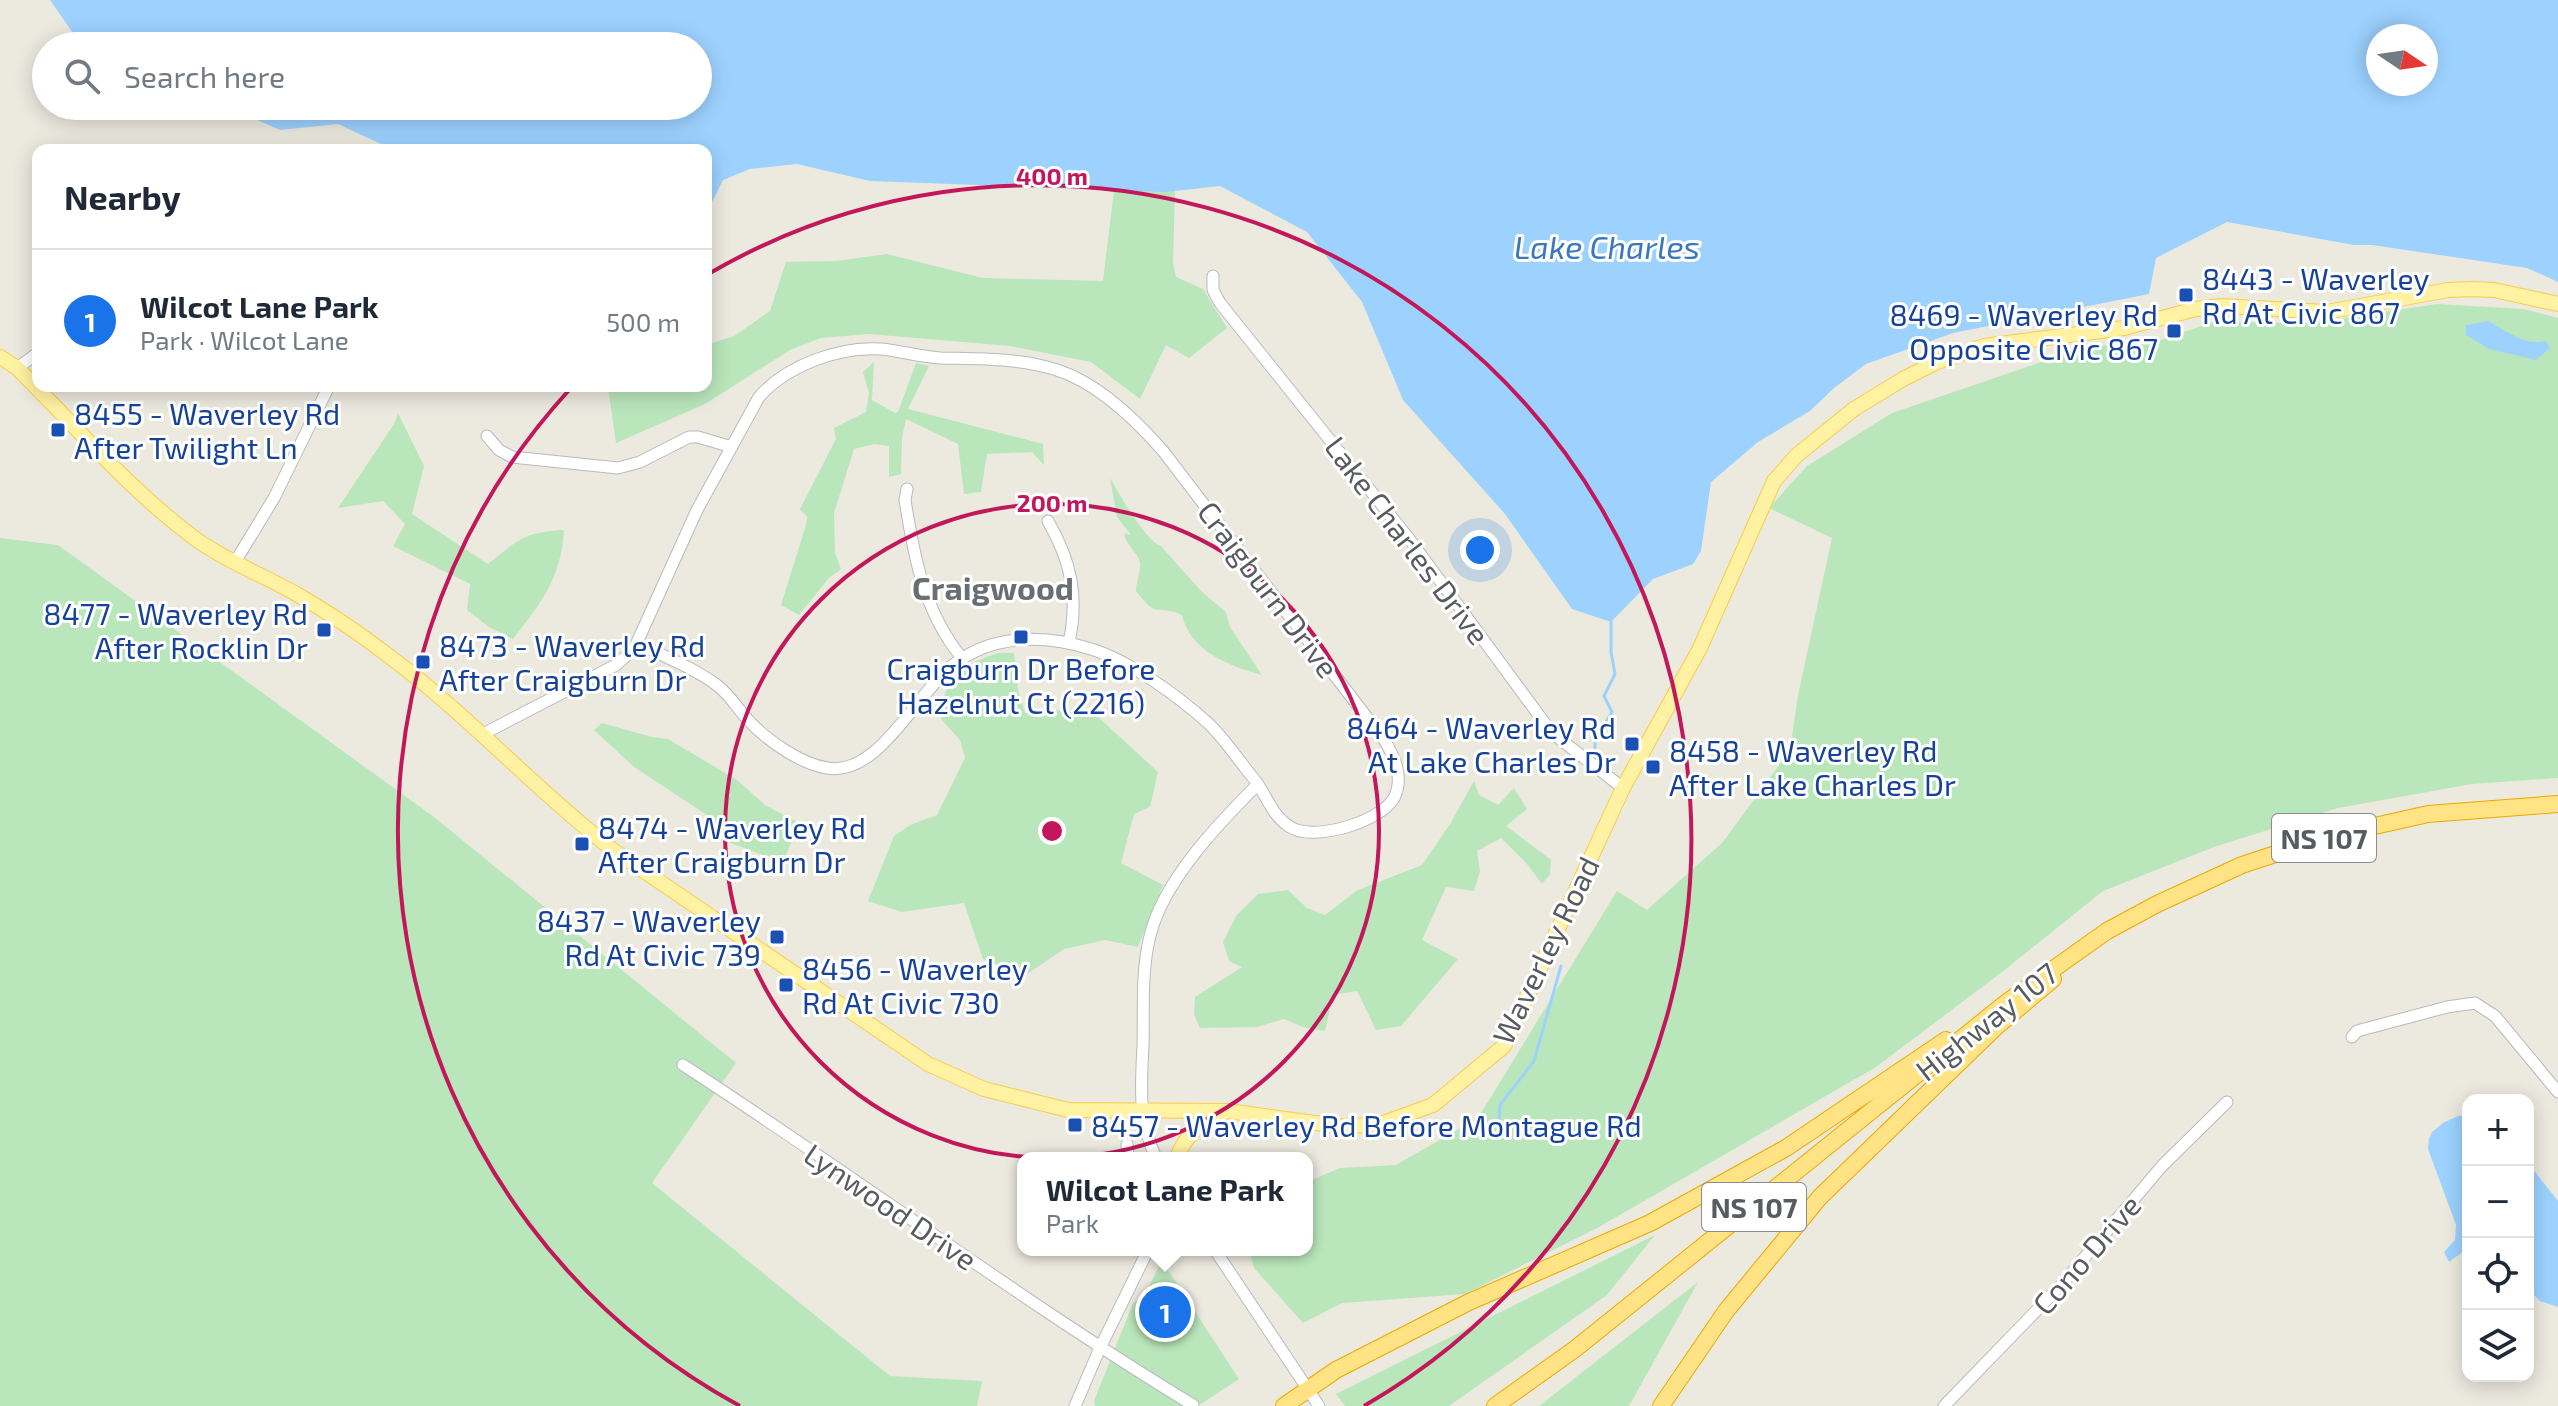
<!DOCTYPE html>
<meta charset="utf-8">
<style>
:root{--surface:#fff;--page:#f2f2f3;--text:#1f2937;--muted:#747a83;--line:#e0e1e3;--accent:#1a73e8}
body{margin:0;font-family:"Exo 2",sans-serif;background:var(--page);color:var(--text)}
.controls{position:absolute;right:24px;bottom:24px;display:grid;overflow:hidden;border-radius:16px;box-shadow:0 4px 20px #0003}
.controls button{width:72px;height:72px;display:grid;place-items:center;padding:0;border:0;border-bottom:2px solid var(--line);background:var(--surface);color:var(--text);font:40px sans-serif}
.compass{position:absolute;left:2366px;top:24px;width:72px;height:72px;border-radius:50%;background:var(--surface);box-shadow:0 4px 20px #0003;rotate:103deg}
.you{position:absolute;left:1480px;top:550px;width:28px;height:28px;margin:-20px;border:6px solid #fff;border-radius:50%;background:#1a73e8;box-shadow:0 0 0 12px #1a73e833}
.badge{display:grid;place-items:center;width:52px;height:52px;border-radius:50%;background:var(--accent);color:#fff;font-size:26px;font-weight:700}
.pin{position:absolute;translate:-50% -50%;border:4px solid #fff;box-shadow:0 2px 8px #0006}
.popup{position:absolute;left:1017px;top:1152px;width:296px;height:104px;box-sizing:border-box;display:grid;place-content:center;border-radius:16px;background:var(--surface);filter:drop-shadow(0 2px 6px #0005);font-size:26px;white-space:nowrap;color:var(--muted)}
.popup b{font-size:30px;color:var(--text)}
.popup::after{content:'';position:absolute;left:50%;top:100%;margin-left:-16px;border:16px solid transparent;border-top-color:var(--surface)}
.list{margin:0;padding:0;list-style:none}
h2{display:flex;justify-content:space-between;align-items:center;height:104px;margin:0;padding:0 32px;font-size:34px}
h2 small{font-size:26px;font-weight:400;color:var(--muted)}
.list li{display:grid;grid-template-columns:52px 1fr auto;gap:24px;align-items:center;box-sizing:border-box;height:144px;padding:0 32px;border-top:2px solid var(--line)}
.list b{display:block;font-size:30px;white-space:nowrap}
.list p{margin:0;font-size:26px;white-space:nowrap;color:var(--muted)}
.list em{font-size:26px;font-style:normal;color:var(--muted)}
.icon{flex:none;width:44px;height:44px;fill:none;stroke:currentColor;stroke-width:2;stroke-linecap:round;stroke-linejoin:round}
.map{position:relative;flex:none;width:2558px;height:1406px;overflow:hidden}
.search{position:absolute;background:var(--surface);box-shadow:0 4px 20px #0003;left:32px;top:32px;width:680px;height:88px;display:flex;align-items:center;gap:20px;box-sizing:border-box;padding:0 28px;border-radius:44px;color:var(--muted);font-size:30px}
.panel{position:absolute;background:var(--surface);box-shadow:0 4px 20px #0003;left:32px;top:144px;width:680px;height:248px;border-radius:16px}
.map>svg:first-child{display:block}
.green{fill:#bae6bb}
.water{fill:#9dd2ff;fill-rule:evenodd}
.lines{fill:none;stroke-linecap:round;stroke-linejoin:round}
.stream{stroke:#9dd2ff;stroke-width:3}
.minor-casing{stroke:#b7babf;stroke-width:13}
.major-casing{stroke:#f8cc4d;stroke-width:16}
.highway-casing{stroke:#eca800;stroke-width:18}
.minor{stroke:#fff;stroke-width:11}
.major{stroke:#fff2a2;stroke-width:14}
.highway{stroke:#ffe384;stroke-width:16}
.ring{fill:none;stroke:#c2185b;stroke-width:4}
.transit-dot{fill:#1a4fb4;stroke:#fff;stroke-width:3}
.labels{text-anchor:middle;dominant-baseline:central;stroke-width:6;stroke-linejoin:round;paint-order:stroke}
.shield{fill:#fff;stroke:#8a8d90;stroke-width:2}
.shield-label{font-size:28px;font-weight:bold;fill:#585c61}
.transit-label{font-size:30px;fill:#164399;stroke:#fff;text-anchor:start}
.street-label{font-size:30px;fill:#585c61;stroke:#fff}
.water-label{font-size:32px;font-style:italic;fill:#3977be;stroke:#fff}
.neighbourhood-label{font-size:32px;font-weight:bold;fill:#696e73;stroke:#fff}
.centre{fill:#c2185b;stroke:#fff;stroke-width:4}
.ring-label{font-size:24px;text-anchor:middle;font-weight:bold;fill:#c2185b;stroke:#fff;stroke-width:6;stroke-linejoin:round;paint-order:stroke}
</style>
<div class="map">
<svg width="2558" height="1406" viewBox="0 0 2558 1406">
<rect width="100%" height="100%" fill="#eceadf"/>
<path class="green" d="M1114,190L1175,191L1173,263L1176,277L1203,289L1227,328L1189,358L1166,345L1140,399L1091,362L1010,346L869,334L821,338L790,350L705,404L616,443L608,388L615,386H706V345L734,336L770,311L786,262L836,261L887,254L983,278L1103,281Z
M2437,304L2524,309L2558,318V778L2472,784L2338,808L2214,847L2103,891L2002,972L1876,1067L1599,1227L1465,1294L1342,1303L1303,1323L1254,1268L1249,1250H1307V1182L1340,1168L1396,1165L1478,1118L1617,891L1647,910L1723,842L1790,750L1798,695L1832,538L1769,508L1807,466L1892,413L2088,346L2149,344L2213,322L2312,323Z
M874,362L872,400L895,413L898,412L916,363L929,366L908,409L1043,444L1044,465L1032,452L987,454L981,492L964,494L958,444L906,419L902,438L901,474L889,477V446L874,444L854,449L834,513L835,553L841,569L829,578L799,615L781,605L806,525L807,517L800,509L836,439L834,428L866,412L869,393L863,372Z
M398,413L424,466L412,514L488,564C518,540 524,532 564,530C561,578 542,602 513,639L489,627L467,610L470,584L393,546L405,524L383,501L338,508L394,424Z
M1110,478C1120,495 1145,540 1161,546L1201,591L1226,612L1230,627L1262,675C1229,666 1190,651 1182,615C1154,603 1159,621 1136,591C1136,582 1141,571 1140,563C1138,551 1125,545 1124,533L1131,535L1117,517Z
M0,538L58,545L434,817L736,1063L652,1183L890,1376L982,1381L977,1406H0Z
M998,653H1014L1018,690L1025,713L1048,709L1097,716L1158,772L1150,807L1134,814L1121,863L1163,885L1138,947L1105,940L1064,949L1024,976L983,959L964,903L902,912L868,901L894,836L910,825L937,815L965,758L960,740L941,719C945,675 957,667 998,653Z
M602,723L652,737L668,739L737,780L765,805L799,823L786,855L765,856L728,842L707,815L634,767L594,730Z
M1474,781L1479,795L1498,805L1514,788L1527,809L1506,826L1551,860L1550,874L1542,884L1527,864L1501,838L1477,851L1480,871L1474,891L1446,887L1422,940L1458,959L1401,1026L1376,1030L1357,991L1333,995L1325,1031L1303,1027L1284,1019L1257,1027L1200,1028L1194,1015L1195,997L1242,967L1229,961L1223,942L1236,916L1258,894L1288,890L1307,908L1325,915L1358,890L1422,865L1450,824Z
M1655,1235L1607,1295L1449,1406H1345L1336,1394Z
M1162,1261L1239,1379L1198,1406H1095L1094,1401L1133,1303L1143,1298Z
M1698,1282L1629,1406H1539Z"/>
<path class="water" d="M50,0H2558V282L2527,268L2372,245H2354L2227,222L2156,258L2149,294L1953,333L1866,364L1834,388L1810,411L1758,442L1711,482L1701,551L1693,564L1653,579L1611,622L1572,609L1505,514L1403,400L1362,302L1307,232L1220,186L1166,192L870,181L797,164L750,169L723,180L706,214V150H394L338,124L280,130L239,112L185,111L173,106H698V46H82ZM2378,36H2426V84H2378Z
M2488,321C2508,331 2523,346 2546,341L2550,348L2536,360L2489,349L2466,335V325Z
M2468,1115V1248L2449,1262L2444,1252L2455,1240L2456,1225L2428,1149L2429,1139L2432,1132L2443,1123L2458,1116Z
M2528,1163L2558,1201V1307L2540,1301L2528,1289Z"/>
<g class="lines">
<path class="stream" d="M1595,757V740L1612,712L1604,696L1615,674L1611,652V622
M1499,1125L1500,1105L1534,1061L1561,966"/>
<defs>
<path id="minor" d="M1213,276V290L1220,303L1410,540L1552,733L1623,788
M17,368L38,353
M487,436L499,450L512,457L618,468L640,462L689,437H698L732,447
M907,489L905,500C914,557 924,612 962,658
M1048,521C1071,561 1079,597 1069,642
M235,562L274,498L329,386
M483,734L616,665L634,649L697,510L759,397C786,366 839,346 881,349C901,351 921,357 941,358C980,359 1020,358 1057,370C1098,383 1135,419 1163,451L1385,741C1395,758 1404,778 1394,798C1380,822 1314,842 1290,827C1271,815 1267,795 1254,779C1239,761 1225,739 1208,723C1178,696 1130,661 1091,649C1045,634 992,634 953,665C916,693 879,777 827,768C801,764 768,741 750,722C738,710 731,696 718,686C695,668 664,657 638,643
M2352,1037L2357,1031L2447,1007L2475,1003L2495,1016L2558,1092
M683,1065C855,1176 1018,1299 1193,1405
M1127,1144L1128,1158
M1156,1158C1138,1119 1141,1087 1143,1045C1144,1009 1141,971 1150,936C1163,881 1219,823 1258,784
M1215,1250L1319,1406
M1075,1406L1100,1348L1148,1250
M1944,1406L2063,1283L2162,1166L2227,1102"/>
<path id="major" d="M0,357L17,368C76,426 130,491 197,540C228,562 265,576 298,595C333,615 366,638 398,663C474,721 538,792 613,850L928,1064L984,1089L1068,1110L1228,1111L1345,1127L1383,1123L1433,1105L1504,1046L1623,788L1700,648L1774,481L1797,455L1854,409L1903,379L1937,362L1984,346L2124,328L2196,309L2221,306L2327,312L2448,290L2471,289L2494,290L2558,304
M1177,1158C1185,1134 1202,1123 1224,1113"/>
<path id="highway" d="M1284,1406L1336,1370L1469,1302L1650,1223L1786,1148L1946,1040
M1495,1406L1575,1349L2007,1002L2107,931L2157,904L2242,865L2330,836L2428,814L2558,804
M1661,1406L1726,1311L1820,1197L1997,1026L2053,979"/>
</defs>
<use href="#minor" class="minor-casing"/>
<use href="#major" class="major-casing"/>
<use href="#highway" class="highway-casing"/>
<use href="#minor" class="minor"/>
<use href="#major" class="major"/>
<use href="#highway" class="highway"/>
</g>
<g class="ring">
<circle cx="1052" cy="831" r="327"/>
<path d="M740 1406A654 654 0 0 1 570 389M710 273A654 654 0 1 1 1364 1406"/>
</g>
<g class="transit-dot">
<rect x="2178" y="287" width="16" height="16" rx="4"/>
<rect x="2166" y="323" width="16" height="16" rx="4"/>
<rect x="50" y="422" width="16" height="16" rx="4"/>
<rect x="316" y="622" width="16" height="16" rx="4"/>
<rect x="1013" y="629" width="16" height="16" rx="4"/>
<rect x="415" y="654" width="16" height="16" rx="4"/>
<rect x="1624" y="736" width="16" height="16" rx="4"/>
<rect x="1645" y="759" width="16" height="16" rx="4"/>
<rect x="574" y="836" width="16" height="16" rx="4"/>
<rect x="769" y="929" width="16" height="16" rx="4"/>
<rect x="778" y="977" width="16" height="16" rx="4"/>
<rect x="1067" y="1117" width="16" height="16" rx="4"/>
</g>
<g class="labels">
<g class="shield">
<rect x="2272" y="814" width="104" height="48" rx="6"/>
<rect x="1702" y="1183" width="104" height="48" rx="6"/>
</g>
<g class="shield-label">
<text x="2324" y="838">NS 107</text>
<text x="1754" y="1207">NS 107</text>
</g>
<g class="transit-label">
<text x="2202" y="278">8443 - Waverley<tspan x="2202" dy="34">Rd At Civic 867</tspan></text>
<text x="2158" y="314" text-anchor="end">8469 - Waverley Rd<tspan x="2158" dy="34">Opposite Civic 867</tspan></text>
<text x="74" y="413">8455 - Waverley Rd<tspan x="74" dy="34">After Twilight Ln</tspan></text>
<text x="308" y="613" text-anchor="end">8477 - Waverley Rd<tspan x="308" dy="34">After Rocklin Dr</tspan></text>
<text x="439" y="645">8473 - Waverley Rd<tspan x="439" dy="34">After Craigburn Dr</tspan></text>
<text x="1021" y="668" text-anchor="middle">Craigburn Dr Before<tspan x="1021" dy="34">Hazelnut Ct (2216)</tspan></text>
<text x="1616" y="727" text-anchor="end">8464 - Waverley Rd<tspan x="1616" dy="34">At Lake Charles Dr</tspan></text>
<text x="1669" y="750">8458 - Waverley Rd<tspan x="1669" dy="34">After Lake Charles Dr</tspan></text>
<text x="598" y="827">8474 - Waverley Rd<tspan x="598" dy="34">After Craigburn Dr</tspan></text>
<text x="761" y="920" text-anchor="end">8437 - Waverley<tspan x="761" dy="34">Rd At Civic 739</tspan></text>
<text x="802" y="968">8456 - Waverley<tspan x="802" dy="34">Rd At Civic 730</tspan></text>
<text x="1091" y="1125">8457 - Waverley Rd Before Montague Rd</text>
</g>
<g class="street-label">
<text transform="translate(1408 540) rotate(53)">Lake Charles Drive</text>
<text transform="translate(1269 589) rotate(53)">Craigburn Drive</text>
<text transform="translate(1545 950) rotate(-64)">Waverley Road</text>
<text transform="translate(1986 1021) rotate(-38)">Highway 107</text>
<text transform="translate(891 1206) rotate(34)">Lynwood Drive</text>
<text transform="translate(2086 1254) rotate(-49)">Cono Drive</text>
</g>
<g class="water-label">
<text x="1607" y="246">Lake Charles</text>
</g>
<g class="neighbourhood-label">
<text x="993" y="587">Craigwood</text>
</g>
</g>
<circle cx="1052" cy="831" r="12" class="centre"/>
<g class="ring-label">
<text x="1052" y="185">400 m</text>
<text x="1052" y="512">200 m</text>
</g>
</svg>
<div class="controls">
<button>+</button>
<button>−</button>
<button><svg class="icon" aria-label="locate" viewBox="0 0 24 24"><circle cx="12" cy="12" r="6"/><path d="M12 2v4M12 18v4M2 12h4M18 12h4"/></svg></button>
<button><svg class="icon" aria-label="layers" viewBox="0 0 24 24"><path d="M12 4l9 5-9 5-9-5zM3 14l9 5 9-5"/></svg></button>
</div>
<svg class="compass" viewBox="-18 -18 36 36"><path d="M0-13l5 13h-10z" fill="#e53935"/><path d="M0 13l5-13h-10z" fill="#747a83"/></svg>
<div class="you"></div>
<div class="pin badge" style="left:1165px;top:1312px">1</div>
<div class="popup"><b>Wilcot Lane Park</b>Park</div>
<div class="search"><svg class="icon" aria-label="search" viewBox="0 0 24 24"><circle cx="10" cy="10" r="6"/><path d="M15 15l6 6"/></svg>Search here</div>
<section class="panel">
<h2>Nearby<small></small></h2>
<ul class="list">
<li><span class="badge">1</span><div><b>Wilcot Lane Park</b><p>Park · Wilcot Lane</p></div><em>500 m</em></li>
</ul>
</section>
</div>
